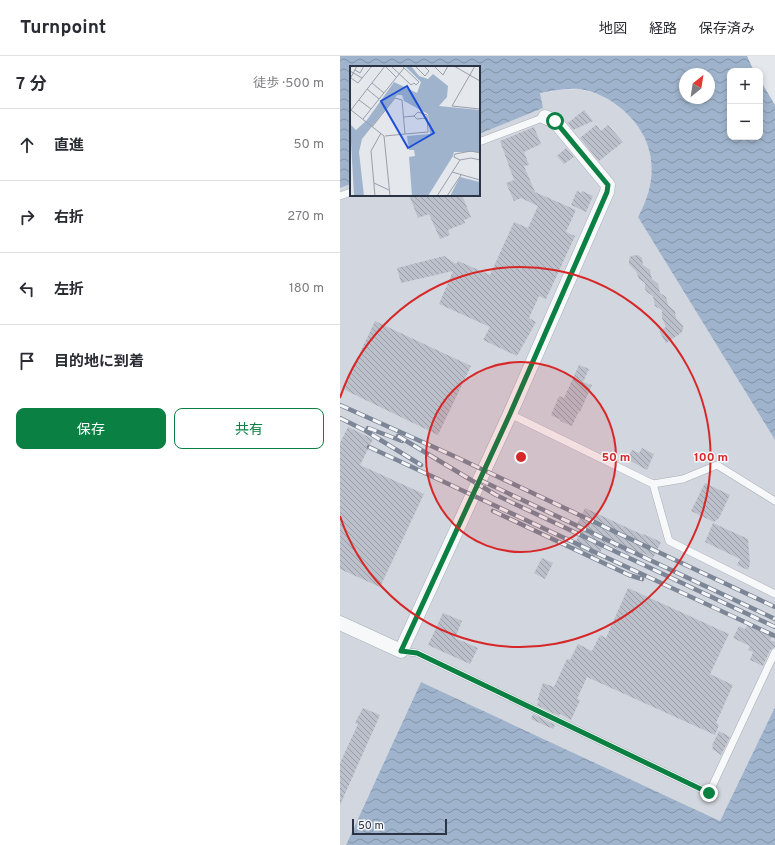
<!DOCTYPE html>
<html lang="ja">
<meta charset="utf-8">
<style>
:root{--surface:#fff;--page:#f2f2f3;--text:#2b2b33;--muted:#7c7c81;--line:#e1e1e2;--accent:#0b8043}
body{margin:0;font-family:Overpass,"Noto Sans JP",sans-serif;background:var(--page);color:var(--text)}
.controls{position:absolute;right:12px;top:12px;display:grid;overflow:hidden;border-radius:8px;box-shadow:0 2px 6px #0003}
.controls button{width:36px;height:36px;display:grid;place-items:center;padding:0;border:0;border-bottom:1px solid var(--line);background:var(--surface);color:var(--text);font:20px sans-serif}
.compass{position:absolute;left:339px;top:12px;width:36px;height:36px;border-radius:50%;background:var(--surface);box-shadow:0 2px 6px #0003;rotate:30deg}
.scale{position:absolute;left:12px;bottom:10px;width:95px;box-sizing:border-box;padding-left:4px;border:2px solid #2b3445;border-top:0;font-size:11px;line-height:14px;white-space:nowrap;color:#2b3445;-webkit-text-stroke:3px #f4f6f9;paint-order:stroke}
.stop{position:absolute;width:12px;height:12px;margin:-9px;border:3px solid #0b8043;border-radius:50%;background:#fff}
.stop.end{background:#0b8043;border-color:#fff;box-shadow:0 1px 4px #0008}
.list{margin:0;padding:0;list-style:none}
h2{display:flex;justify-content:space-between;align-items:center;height:52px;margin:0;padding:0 16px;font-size:17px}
h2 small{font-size:13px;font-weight:400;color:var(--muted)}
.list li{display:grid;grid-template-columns:26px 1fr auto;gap:12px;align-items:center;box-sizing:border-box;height:72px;padding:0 16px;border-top:1px solid var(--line)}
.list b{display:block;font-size:15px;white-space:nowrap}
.list em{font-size:13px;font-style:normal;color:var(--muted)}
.actions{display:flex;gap:8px;padding:12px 16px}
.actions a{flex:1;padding:9px 0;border:1px solid var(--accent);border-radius:8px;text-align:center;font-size:14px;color:var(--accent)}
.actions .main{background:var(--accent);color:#fff}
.icon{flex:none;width:22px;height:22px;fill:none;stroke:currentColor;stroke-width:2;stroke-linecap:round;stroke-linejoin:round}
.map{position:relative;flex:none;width:435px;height:789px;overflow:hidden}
header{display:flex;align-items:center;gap:24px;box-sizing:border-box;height:56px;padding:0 20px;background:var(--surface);border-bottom:1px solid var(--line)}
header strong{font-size:19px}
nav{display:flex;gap:22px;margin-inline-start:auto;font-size:14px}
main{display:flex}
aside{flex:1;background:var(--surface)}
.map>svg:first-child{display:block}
.built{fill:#d2d6de}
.water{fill:url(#water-waves);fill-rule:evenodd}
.building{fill:url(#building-back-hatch)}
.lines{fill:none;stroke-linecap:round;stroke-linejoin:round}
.service-casing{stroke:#a9aeb7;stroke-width:8}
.minor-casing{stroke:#a9aeb7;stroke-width:15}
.service{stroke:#f7f8fa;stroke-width:7}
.minor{stroke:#f7f8fa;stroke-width:14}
.rail-casing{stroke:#7d8696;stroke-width:4.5}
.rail{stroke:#f4f6f9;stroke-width:3;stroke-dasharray:9;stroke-linecap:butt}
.route{stroke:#0b8043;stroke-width:5}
.ring{fill:none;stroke:#d62828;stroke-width:2}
.inset-road{fill:none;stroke:#9a9fa9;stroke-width:1}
.view{fill:#1d4ed8;fill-opacity:0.15;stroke:#1d4ed8;stroke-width:2}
.inset-edge{fill:none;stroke:#2b3445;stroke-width:2}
.centre{fill:#d62828;stroke:#f4f6f9;stroke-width:2}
.ring-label{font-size:12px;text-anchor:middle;font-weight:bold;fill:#d62828;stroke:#f4f6f9;stroke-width:3;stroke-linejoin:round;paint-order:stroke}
</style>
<header>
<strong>Turnpoint</strong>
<nav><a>地図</a><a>経路</a><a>保存済み</a></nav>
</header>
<main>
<aside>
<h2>7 分<small>徒歩 · 500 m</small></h2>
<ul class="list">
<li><svg class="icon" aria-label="ahead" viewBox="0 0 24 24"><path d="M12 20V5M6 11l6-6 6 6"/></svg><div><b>直進</b></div><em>50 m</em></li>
<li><svg class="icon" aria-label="right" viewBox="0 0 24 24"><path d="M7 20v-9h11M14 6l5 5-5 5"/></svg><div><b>右折</b></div><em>270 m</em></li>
<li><svg class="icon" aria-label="left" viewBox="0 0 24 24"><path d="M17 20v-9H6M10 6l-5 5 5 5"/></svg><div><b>左折</b></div><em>180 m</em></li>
<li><svg class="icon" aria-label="arrive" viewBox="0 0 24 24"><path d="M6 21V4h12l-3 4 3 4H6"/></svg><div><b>目的地に到着</b></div></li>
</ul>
<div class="actions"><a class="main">保存</a><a>共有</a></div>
</aside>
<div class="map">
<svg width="435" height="789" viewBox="0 0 435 789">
<defs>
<pattern id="water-waves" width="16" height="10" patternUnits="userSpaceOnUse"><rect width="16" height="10" fill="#9fb4cc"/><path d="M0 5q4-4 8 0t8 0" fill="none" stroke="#8293a7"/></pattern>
<pattern id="building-back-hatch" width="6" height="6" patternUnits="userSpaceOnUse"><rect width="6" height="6" fill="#bbc0ca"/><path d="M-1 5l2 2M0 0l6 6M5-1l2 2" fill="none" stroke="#989da6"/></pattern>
</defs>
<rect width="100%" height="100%" fill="#e4e7ec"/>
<path class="built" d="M239,33L258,38L277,49L291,61L302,76L309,92L312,111L310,129L305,149L298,161L435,384V651L380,765L81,626L6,789H0V132L11,128V139H139V78L203,52L200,37L221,34Z"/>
<path class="water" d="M0,0H407L414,15H390V81H420V24L435,49V384L298,161C319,123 317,84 283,54C270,43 255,35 239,33C226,32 212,35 200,37L203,52L139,78V11H11V128L0,132ZM345,18H369V42H345Z
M81,626L380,765L435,651V789H6Z"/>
<path class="building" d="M244,54L253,65L233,74L228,67Z
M256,69L261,75L268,69L283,86L259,105L240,82Z
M194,71L201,88L184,96L189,109L184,110L195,136L236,154L226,176L235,180L206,243L199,240L189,262L196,266L177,300L143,284L150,271L99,248L113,215L61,227L57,212L104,200L116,208L118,205L150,219L174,166L188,172L198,150L181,142L174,145L166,127L174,124L160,85Z
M226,92L234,101L224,108L217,100Z
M237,135L241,137L242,135L253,140L246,156L231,149Z
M69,139H122L131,161L124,164L125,167L108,174L110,179L100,183L89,158L78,162Z
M298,199L302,202L303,209L310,214L312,223L318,228L320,237L326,241L328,249L335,255L336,262L343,270V274L341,277L326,287L319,275L326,271L322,262V254L315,250L313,240L307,236L305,233V227L299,223L296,215L289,208V203L291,200Z
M35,265L131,310L98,379L3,333Z
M239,309L249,313L243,326L252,329L240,356L239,355L232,370L220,365L221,364L211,359L219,340L224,342Z
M8,371L33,383L20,409L84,438L40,531L0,513V387Z
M302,392L314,398L307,414L287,403L292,394L299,397Z
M365,427L390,439L379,462L374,466L351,455Z
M245,452L303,479V478L321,486L313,502L303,497L301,501L291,497L290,499L265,487L256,504L232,493L241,475L235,472Z
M373,467L408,483L410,508L408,514L397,509L400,503L365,486Z
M202,502L213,507L205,523L194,517Z
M288,532L389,578L370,618L393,629L376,667L379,669L375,679L247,621L237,643L240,644L231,664L220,658L219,660L197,649L199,645H197L203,627L214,631L227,603L230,604L238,588L252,595L260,579L266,582Z
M103,557L122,565L115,582L138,592L130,608L88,589Z
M408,568L421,574L423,572L434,577L430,584L435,586V591L430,594L423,610L410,604L413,596L408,594L410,590L393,582L399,570L405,573Z
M23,652L40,659L0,749V707L18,668L15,667Z
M193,658L215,669L213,673L191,663Z
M379,675L390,681L381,699L372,693L373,690L372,689Z"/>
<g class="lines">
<defs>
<path id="service" d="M139,86L205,61
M0,140L11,136
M170,358L313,428L343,423L377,409L435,445
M313,428L329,485L435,538
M61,595L77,597L369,737L435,596"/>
<path id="minor" d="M0,567L61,595L170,358L267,136L268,129L215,65L205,61"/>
</defs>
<use href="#service" class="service-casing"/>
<use href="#minor" class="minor-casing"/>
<use href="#service" class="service"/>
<use href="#minor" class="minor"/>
<defs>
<path id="rail" d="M0,349L116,401L435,551
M0,362L26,375L81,409
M28,372L62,385
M58,380L156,439L435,571
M29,391L435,580
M140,424L435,563
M153,455L289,519L302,523"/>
</defs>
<use href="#rail" class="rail-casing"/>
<use href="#rail" class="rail"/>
</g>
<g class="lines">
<path class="route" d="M215,65L268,129L267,136L170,358L61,595L77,597L369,737"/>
</g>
<circle cx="181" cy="401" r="95" fill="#d62828" fill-opacity=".12"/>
<g class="ring">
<circle cx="181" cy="401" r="95"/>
<path d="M0 342A190 190 0 1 1 0 460"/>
</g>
<g transform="translate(10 10)">
<rect width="130" height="130" fill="#e4e7ec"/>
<path d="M55,0H61L69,10L78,13L83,8L98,20L97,31L89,40L130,44V86H104L103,90L78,130H62L59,91L65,90L64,84H59L57,70L80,68L78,48L54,35L52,29H47L12,73L9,86L14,130H4L0,58L6,64L17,54L44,16L67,27L71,16ZM110,111L130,116V130H100Z" fill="#9fb4cc"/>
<path class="inset-road" d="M35,0L46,11M35,0L1,44L34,70L40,130M41,0L61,19L64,17L66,19L69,16L52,0M65,0L75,10L79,5L74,0M84,0L93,9L98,0M104,0L130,15M125,0L102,40L130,43M5,4L10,7L14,0M0,5L12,12M1,12L8,17L22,0M0,13L7,0M22,17L34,27M17,23L29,33M9,34L21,43M64,50L67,53L77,52M54,51L64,50L68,46L77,49L78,66L55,68M13,53L54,2M22,61L45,32L52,34L55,68L35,70M110,94L104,91L105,88L121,85L130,87M102,106L130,114M24,117L39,124M25,130L21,85L31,67M87,130L110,94L121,92L130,94M97,130L111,109"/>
<path class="view" d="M57,20L84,67L58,82L31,35Z"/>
<rect width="130" height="130" class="inset-edge"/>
</g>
<circle cx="181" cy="401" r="6" class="centre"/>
<g class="ring-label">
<text x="276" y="405">50 m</text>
<text x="371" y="405">100 m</text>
</g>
</svg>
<div class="controls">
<button>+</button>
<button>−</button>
</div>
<svg class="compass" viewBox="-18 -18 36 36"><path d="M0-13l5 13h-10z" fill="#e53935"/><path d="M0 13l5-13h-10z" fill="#7c7c81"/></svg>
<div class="scale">50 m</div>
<div class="stop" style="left:215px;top:65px"></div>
<div class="stop end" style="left:369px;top:737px"></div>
</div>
</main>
